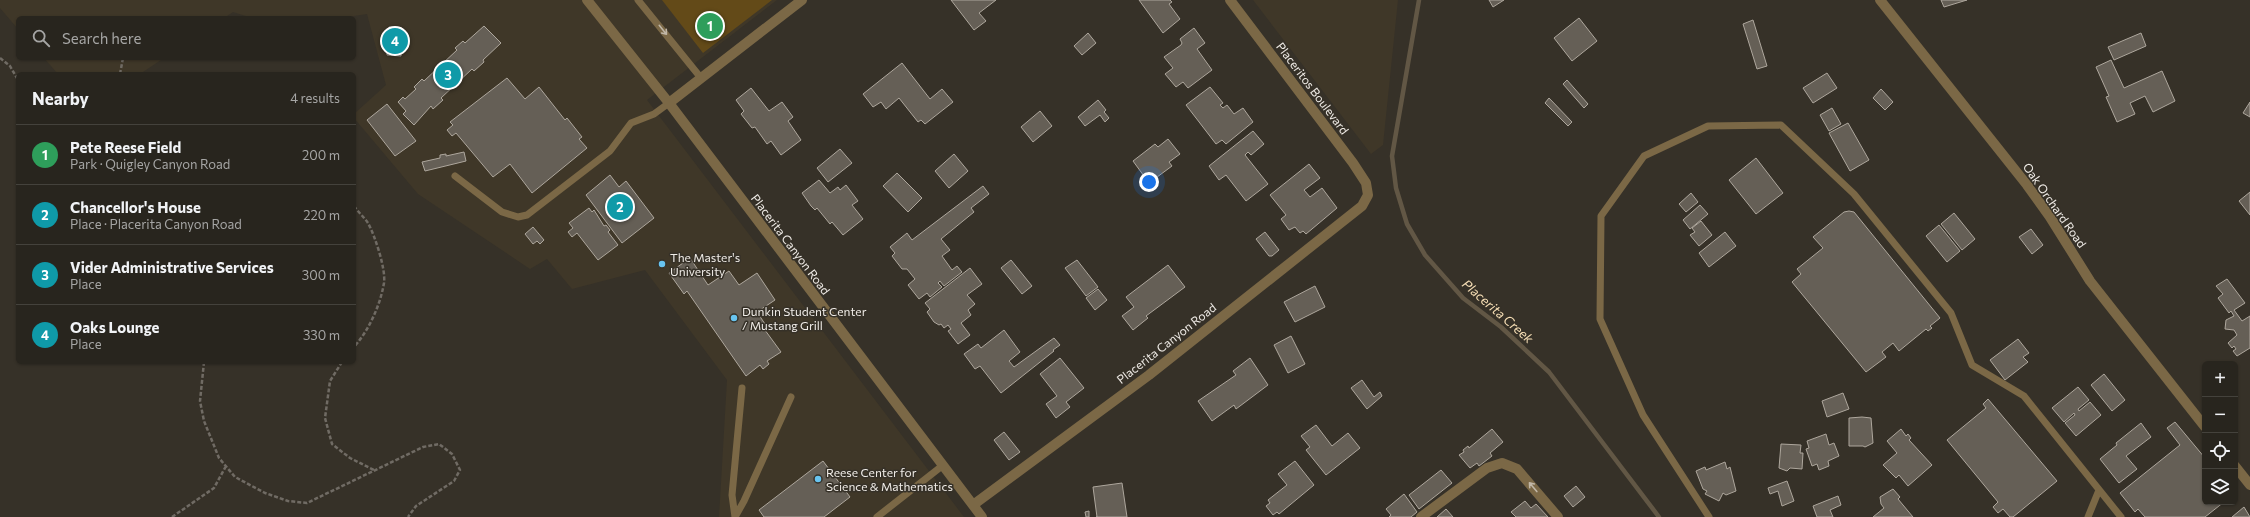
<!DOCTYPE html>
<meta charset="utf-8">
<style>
:root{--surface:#28251e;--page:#302d27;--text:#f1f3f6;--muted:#a5a5a4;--line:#44423c;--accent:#68c4f0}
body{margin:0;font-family:Commissioner,sans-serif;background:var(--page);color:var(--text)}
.controls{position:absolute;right:12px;bottom:12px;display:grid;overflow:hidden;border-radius:6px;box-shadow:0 1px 3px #0004}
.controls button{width:36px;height:36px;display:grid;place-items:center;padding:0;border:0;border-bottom:1px solid var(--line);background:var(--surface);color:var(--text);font:20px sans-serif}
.you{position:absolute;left:1149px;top:182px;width:14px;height:14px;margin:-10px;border:3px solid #fff;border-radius:50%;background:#1a73e8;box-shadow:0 0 0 6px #1a73e833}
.badge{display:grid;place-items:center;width:26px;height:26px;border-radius:50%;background:var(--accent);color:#fff;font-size:13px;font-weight:700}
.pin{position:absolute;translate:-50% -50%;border:2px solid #fff;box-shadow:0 1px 4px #0006}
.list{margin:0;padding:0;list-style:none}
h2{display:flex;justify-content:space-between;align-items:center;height:52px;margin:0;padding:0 16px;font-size:17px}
h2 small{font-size:13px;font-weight:400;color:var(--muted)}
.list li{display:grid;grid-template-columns:26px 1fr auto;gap:12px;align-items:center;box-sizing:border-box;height:60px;padding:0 16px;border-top:1px solid var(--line)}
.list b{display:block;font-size:15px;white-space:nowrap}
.list p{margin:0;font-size:13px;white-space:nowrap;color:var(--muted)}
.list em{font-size:13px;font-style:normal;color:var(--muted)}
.icon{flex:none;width:22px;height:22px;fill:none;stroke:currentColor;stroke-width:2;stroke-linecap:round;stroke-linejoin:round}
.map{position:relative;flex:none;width:2250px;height:517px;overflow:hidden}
.search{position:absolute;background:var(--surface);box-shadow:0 1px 3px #0004;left:16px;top:16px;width:340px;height:44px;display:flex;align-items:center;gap:10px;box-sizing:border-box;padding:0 14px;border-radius:6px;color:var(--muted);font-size:15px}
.panel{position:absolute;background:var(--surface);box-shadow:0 1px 3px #0004;left:16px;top:72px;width:340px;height:292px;border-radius:6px}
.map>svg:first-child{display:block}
.built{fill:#3f3728}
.green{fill:#634a18}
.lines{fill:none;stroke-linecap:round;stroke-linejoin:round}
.stream{stroke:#625745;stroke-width:4.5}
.building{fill:#655f56;stroke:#aea79d}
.path{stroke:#706b64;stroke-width:2.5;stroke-dasharray:4 2;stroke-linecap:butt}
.lane{stroke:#7b6846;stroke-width:7}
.street{stroke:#7b6846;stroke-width:10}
.oneway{stroke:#c1b7a7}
.poi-dot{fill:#68c4f0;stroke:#363128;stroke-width:1.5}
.labels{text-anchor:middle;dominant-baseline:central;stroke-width:3;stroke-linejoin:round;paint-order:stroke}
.street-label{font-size:12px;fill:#f0ece7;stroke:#363128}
.poi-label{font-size:12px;fill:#f0ece7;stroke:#363128;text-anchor:start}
.water-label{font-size:13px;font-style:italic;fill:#f6deb5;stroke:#363128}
</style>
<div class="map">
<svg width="2250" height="517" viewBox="0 0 2250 517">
<rect width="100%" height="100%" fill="#363128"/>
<path class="built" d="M0,0H777L647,100L964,517H719L727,380L645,270L572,289L547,259L530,269L418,194L354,118V114L386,85L367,14L341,18H252L233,12L224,18H18V29L0,8Z
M1253,0H1398L1383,145L1371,154Z
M44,58H164L140,74H58Z"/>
<path class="green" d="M662,0H772L703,53Z"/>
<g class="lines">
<path class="stream" d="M1419,0L1392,156L1396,188L1407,224L1425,255L1463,298L1501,327L1549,372L1659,517"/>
</g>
<path class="building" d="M951,0H996L979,13L986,21L974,30Z
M1139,0H1170L1172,2L1169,4L1180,19L1163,33Z
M1489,0H1504L1493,7Z
M1941,0H1967L1944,7Z
M1579,18L1597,41L1572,61L1554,38Z
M1753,20L1767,66L1757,69L1743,24Z
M484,26L501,43L483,60L484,62L474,71L472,69L441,98L443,100L433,109L431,106L414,125L403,114L406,111L398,102L403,97L405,99L416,89L414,87L422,79L424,81L457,50L455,48L463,41L465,43Z
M389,27L402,28L401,56L387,55Z
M1194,28L1205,43L1197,49L1212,70L1188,88L1183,82L1176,87L1165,74L1173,68L1164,57L1181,45L1182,43L1180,39Z
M1088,33L1096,43L1082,55L1074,46Z
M2141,33L2146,46L2114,60L2108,47Z
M2111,60L2124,88L2162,71L2175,101L2153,112L2145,96L2130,103L2135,114L2117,122L2106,97L2109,96L2096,67Z
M902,63L930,99L942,89L953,102L925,124L921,120L918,122L899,98L886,109L881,102L873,107L863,94Z
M1827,73L1837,88L1813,103L1803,88Z
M507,78L525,99L539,87L565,120L567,118L582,137L579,139L587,148L532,193L510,164L493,177L456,133L452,136L447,130L453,125L450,122Z
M1567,80L1588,104L1584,108L1563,84Z
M1210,87L1223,103L1220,105L1223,108L1227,105L1234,114L1243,108L1253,122L1226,144L1222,140L1216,144L1186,105Z
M751,88L769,111L782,102L793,117L788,121L801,140L781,155L771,141L767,144L755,127L752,128L741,114L744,111L736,100Z
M1881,89L1893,102L1885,110L1873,98Z
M1549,98L1572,122L1568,126L1545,103Z
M1098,100L1106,110L1104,112L1109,118L1105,122L1100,115L1085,126L1078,117Z
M2250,102V117L2243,113Z
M387,104L416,141L395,156L367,120Z
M1832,108L1841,124L1829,131L1820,115Z
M1040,111L1052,126L1033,142L1021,127Z
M1848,123L1869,160L1850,171L1829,133Z
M1253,131L1264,144L1251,155L1248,152L1245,155L1268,184L1246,201L1226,175L1219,180L1209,166Z
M1168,139L1180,154L1169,162L1172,166L1149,183L1133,161L1155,144L1158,147Z
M840,149L852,163L828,182L817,168Z
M464,152L466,161L425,171L422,162L440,158V155L446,154V156Z
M954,154L968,171L949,188L935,171Z
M1756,158L1783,193L1756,214L1729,180Z
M1309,164L1320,178L1304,190L1310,197L1322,188L1337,208L1306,234L1303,231L1300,233L1295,227L1289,230L1281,219L1286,215L1270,195Z
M897,173L922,198L908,212L883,186Z
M610,175L619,187L626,181L654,218L622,243L586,195Z
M819,180L830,193L838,187L840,190L846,185L858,201L852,205L863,219L843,235L832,222L830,224L817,208L815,210L811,206L802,193Z
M983,186L989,194L971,208L974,212L941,239L950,250L942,256L952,270L957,266L962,272L944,286L940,281L938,283L942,287L930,297L927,293L919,299L908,285L915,279L907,269H902L892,256L895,253L890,247L907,233L912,240Z
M2250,192V215L2239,201Z
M1691,193L1698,202L1686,212L1679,204Z
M1700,205L1708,214L1690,229L1683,220Z
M589,208L592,212L594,210L604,226L606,225L610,230L608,232L618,245L598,260L577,233L572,237L568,232L573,228L569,223Z
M1849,211L1854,212L1940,318L1930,326L1932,328L1928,331L1926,329L1899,351L1893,343L1882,352L1886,357L1866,372L1792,282L1801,274L1797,269L1823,248L1813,237L1844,212Z
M1954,213L1975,239L1962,250L1941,224Z
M1701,221L1712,235L1699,246L1690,235L1695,232L1692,228Z
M1939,225L1960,251L1947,262L1926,236Z
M533,227L544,240L540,244L537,241L533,244L525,234Z
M2031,229L2043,245L2032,254L2019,237Z
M1265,232L1279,250L1272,256H1269L1256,239Z
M1725,232L1736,246L1709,267L1699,253Z
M690,258L708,285L729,271L739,285L757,273L775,300L757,312L765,324L762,326L781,352L767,361L769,364L763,369L760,365L746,376L687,291L684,294L669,273Z
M1011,260L1032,286L1022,294L1001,268Z
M1077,260L1098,287L1086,296L1065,268Z
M1168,265L1185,287L1146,316L1148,318L1133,330L1122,316L1134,307L1126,297Z
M970,268L982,284L967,295L975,304L968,310L971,315L961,323L970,335L958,344L948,331L951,329L948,325L944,328L941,324L939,325L934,322L927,312L930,309L925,303Z
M2227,279L2245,303L2234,310L2242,321L2250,316V348L2237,356L2233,351L2236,349L2234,346L2232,348L2228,343L2237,335L2234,330L2225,329L2226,320L2234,316L2231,311L2229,313L2218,298L2223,294L2216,286Z
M1315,286L1325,307L1295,322L1284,302Z
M1098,289L1107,300L1095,310L1086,298Z
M1004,330L1020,352L1009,361L1014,367L1054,338L1060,345L1053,350L1054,351L1001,393L980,366L975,369L964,354L978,344L981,348Z
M1291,336L1305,364L1288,373L1274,345Z
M2018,339L2029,353L2023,357L2028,362L2005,380L1990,360Z
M1060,358L1084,388L1066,402L1070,407L1056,418L1046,404L1057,396L1040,374Z
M1250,358L1268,385L1236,409L1234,405L1212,421L1198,401L1236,375L1233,371Z
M2104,374L2125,400L2112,411L2091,385Z
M1362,380L1374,397L1380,392L1382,396L1367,409L1351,388Z
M2078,387L2089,400L2078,409L2079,411L2090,402L2101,415L2076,436L2065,423L2075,415L2074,413L2064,422L2052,408Z
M1843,393L1849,409L1827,417L1822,401Z
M1988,399L2057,481L2013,517H2010L2003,509L1998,513L1993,507L1998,502L1947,440L1986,408L1983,404Z
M1862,417L1871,418L1873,443L1865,447L1863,446H1849V418Z
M2175,422L2205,458V502H2224L2205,517H2145L2138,509L2135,512L2120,493L2180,445L2167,428Z
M2141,423L2151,437L2126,456L2137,469L2119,483L2100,459L2117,445L2116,443Z
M1316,425L1332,446L1348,433L1360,448L1326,475L1306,450L1310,447L1301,436Z
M1492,429L1503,442L1490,453L1492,456L1479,466L1477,463L1470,468L1459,455L1464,452L1463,450L1468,446L1469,448Z
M1901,429L1906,436L1908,434L1911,438L1909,440L1932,465L1908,486L1899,475L1896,478L1883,465L1897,453L1887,441Z
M1004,432L1020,452L1009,460L994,440Z
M1826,434L1829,445L1834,443L1839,456L1828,461L1829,466L1819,470L1817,464L1812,466L1806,449L1809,448L1807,441Z
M1781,444L1801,445L1800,453H1803L1802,469L1790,468L1787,471L1779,468Z
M823,461L850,497L824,517H764L759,510Z
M1295,461L1314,485L1279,514L1277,512L1273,515L1266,506L1270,503L1268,500L1287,485L1278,474Z
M1725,462L1727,469L1730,467L1736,491L1726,495L1723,493L1719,501L1705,494L1707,491L1703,489L1696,471L1705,467L1706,470Z
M1441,470L1452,483L1419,509L1409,495Z
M1787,481L1794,501L1782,506L1778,491L1770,494L1768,488Z
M1122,483L1127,517H1096H1097L1093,487Z
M1576,486L1585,497L1573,507L1564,496Z
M1893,489L1900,497L1898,499L1913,517H1873L1884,508L1881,504L1880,497Z
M1404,494L1417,512L1411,517H1389L1391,515L1386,509Z
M1838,496L1841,505L1830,510L1833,517H1817L1813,506Z
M1525,501L1531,508L1536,504L1548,517H1516L1511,512Z
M2244,507L2250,517H2232Z
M1446,509L1453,517H1437Z
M1089,511V517H1086L1085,512Z"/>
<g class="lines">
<path class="path" d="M0,58L10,66L18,80
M120,74L123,58
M354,206C358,212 364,217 368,223C375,236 386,269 384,283C380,306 369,330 354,347
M204,362L200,401L204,421L219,458L235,477L265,493L288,501L307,503L423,447L439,444L452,454L460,470L454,481L416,506L408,517
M342,362L330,381L325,418L332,444L350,458L374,470
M172,517L214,488L226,466"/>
<path class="lane" d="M638,0L701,78
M455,176L502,212L518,217L527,215L610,151L631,123L654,114L669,103
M735,517L744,501L791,397
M735,517L732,495L742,388
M877,517L942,466
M1709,517L1643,415L1600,319L1601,216L1644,156L1708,126L1781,125L1854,194L1951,313L1972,365L2024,396L2121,517
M2088,517L2099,490"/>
<path class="street" d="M587,0L669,103L982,517
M1880,0L2027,185L2050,217L2090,281L2205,427
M669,103L802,0
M2235,466L2250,485
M973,505L1149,375L1362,206L1368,195L1366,183L1353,163L1230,0
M1421,517L1487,468L1502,463L1517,469L1558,517"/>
</g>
<defs><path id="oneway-shaft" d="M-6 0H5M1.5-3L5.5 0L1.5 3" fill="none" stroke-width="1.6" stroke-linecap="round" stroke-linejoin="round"/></defs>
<g class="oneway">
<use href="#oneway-shaft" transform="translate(663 30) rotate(51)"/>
<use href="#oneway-shaft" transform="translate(1533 487) rotate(-130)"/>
</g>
<g class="poi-dot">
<circle cx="662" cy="264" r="4"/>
<circle cx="734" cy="318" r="4"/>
<circle cx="818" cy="479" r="4"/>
</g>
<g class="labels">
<g class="street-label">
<text transform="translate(1313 88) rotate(53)">Placeritos Boulevard</text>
<text transform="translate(2055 205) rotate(55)">Oak Orchard Road</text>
<text transform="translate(791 244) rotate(53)">Placerita Canyon Road</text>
<text transform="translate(1166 343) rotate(-38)">Placerita Canyon Road</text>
</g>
<g class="poi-label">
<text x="670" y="257">The Master's<tspan x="670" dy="14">University</tspan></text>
<text x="742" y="311">Dunkin Student Center<tspan x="742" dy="14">/ Mustang Grill</tspan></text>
<text x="826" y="472">Reese Center for<tspan x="826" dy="14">Science &amp; Mathematics</tspan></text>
</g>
<g class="water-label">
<text transform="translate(1498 311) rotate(41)">Placerita Creek</text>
</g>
</g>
</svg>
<div class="controls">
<button>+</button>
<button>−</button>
<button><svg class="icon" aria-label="locate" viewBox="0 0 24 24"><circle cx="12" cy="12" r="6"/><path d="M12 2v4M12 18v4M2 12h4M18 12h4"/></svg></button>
<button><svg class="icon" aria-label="layers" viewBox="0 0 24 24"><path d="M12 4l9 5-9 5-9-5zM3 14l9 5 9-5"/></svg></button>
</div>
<div class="you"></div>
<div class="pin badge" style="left:710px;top:26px;background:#2e9e5b">1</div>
<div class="pin badge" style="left:620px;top:207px;background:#0f9aa8">2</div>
<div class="pin badge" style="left:448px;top:75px;background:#0f9aa8">3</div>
<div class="pin badge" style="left:395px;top:41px;background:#0f9aa8">4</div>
<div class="search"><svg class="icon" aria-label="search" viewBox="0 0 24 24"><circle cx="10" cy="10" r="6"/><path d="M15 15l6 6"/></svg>Search here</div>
<section class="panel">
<h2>Nearby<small>4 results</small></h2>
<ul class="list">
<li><span class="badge" style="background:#2e9e5b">1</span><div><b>Pete Reese Field</b><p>Park · Quigley Canyon Road</p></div><em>200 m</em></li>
<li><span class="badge" style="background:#0f9aa8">2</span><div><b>Chancellor's House</b><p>Place · Placerita Canyon Road</p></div><em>220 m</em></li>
<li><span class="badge" style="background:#0f9aa8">3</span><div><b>Vider Administrative Services</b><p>Place</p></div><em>300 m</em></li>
<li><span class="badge" style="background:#0f9aa8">4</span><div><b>Oaks Lounge</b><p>Place</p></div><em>330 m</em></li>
</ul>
</section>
</div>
